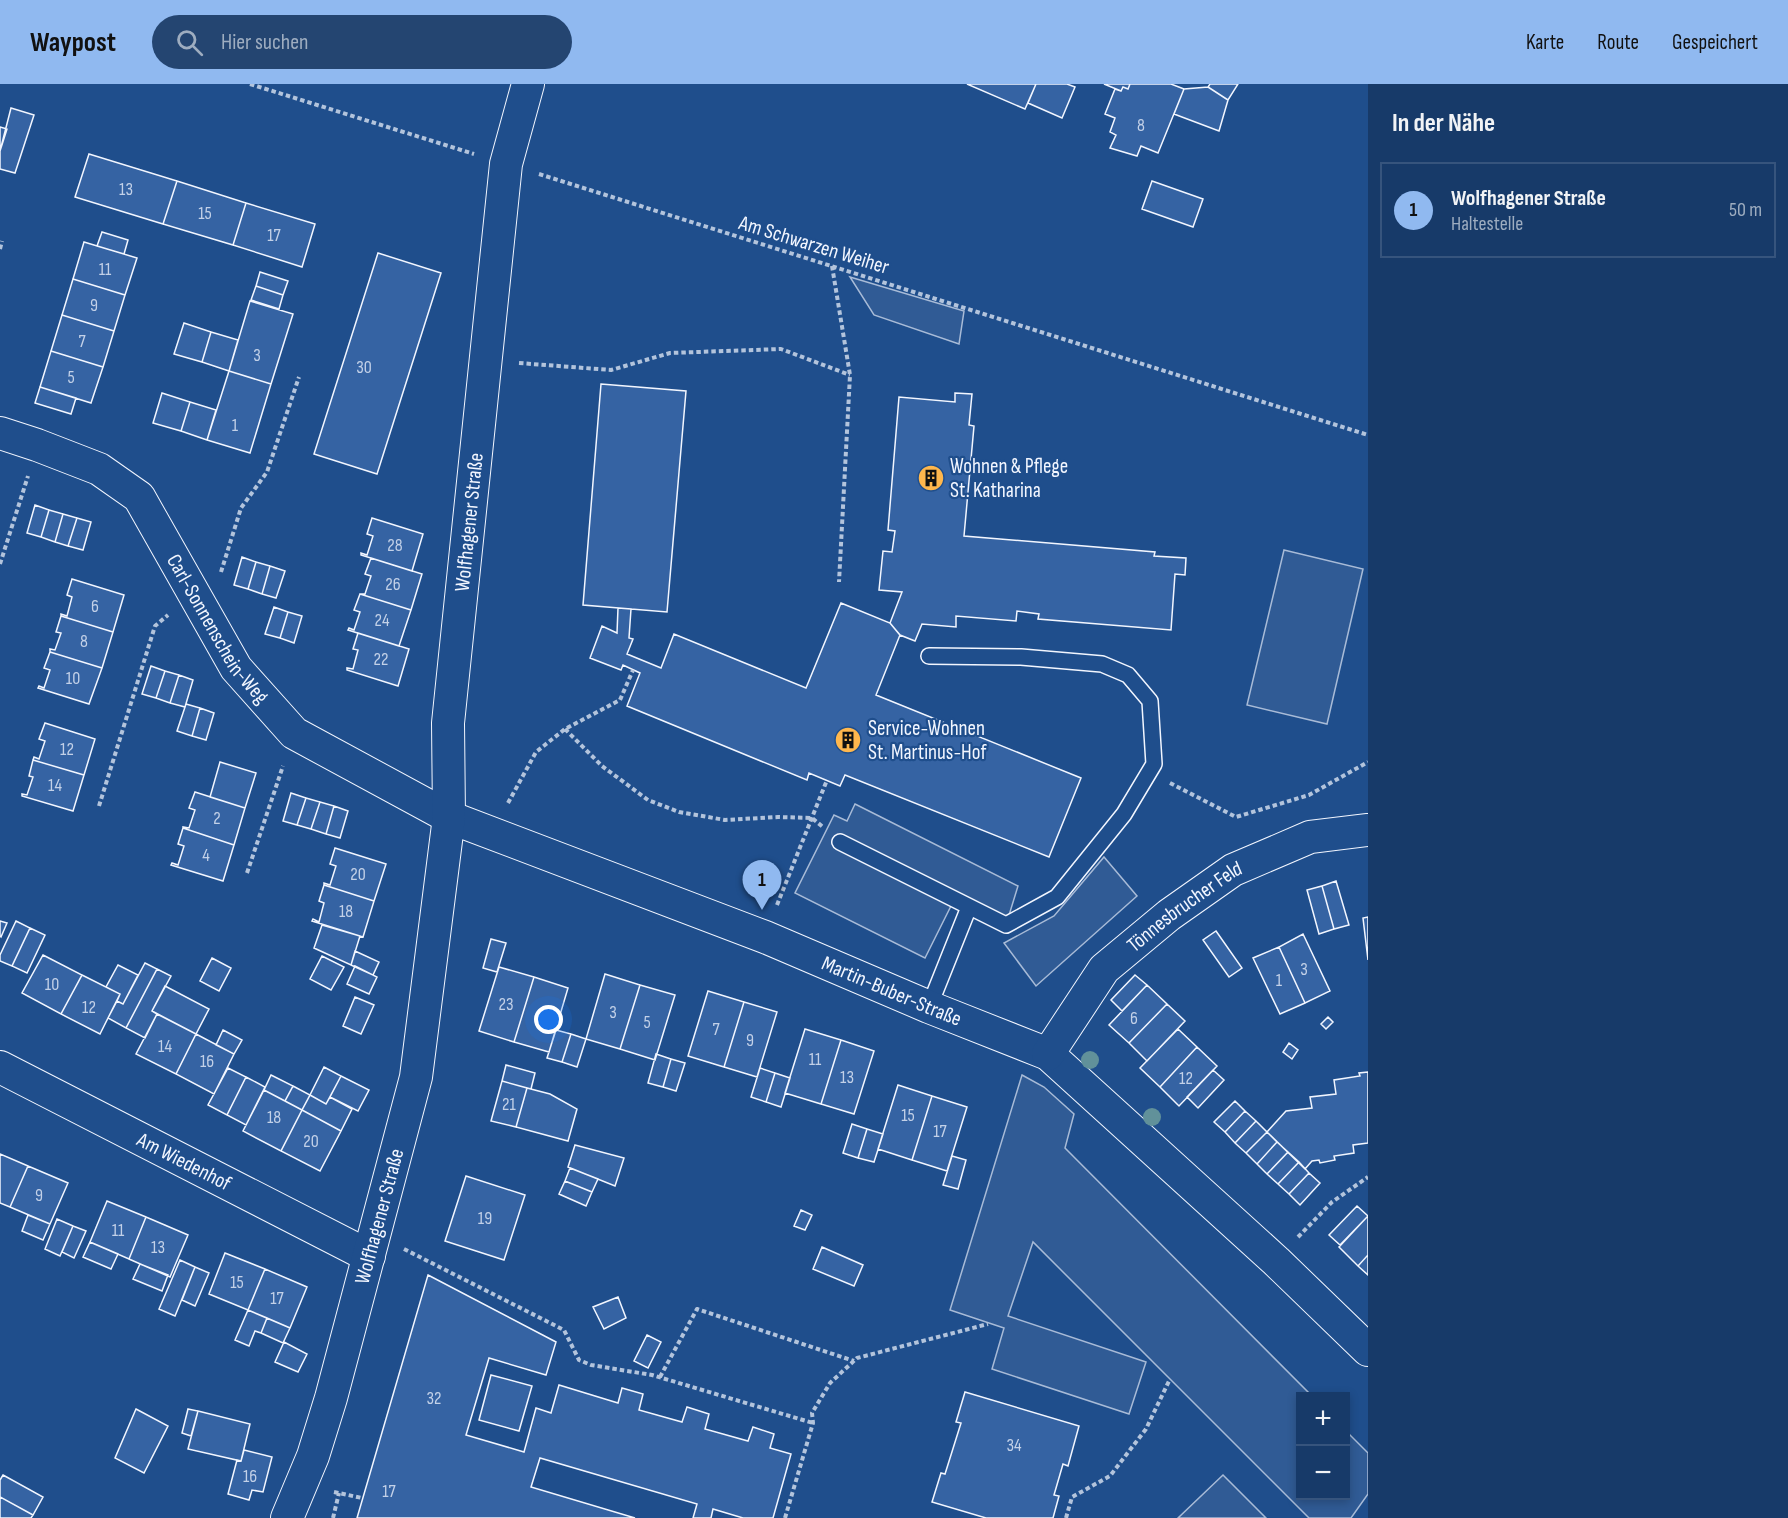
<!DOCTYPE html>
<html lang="de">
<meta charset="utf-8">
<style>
:root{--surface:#173a69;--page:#244571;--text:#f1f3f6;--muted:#9eadc0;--line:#36547d;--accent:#90b9f0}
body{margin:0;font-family:"Sofia Sans Condensed",sans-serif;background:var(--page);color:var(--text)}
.controls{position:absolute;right:18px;bottom:18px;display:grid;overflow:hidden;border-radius:0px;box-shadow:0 3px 9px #0003}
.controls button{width:54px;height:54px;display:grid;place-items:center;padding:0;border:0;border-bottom:2px solid var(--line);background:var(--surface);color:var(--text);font:30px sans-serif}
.you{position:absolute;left:549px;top:936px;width:21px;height:21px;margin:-15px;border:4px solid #fff;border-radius:50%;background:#1a73e8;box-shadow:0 0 0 9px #1a73e833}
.badge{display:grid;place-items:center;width:39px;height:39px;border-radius:50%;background:var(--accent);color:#111;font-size:20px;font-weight:700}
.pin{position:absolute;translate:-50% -50px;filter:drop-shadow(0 2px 3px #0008)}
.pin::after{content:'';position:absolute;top:32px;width:21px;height:18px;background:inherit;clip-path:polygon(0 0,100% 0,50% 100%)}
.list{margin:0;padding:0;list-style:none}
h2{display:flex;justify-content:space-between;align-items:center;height:78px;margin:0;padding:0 24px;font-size:26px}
h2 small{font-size:20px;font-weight:400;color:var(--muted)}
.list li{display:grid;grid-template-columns:39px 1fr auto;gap:18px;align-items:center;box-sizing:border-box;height:96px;margin:0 12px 12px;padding:0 12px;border:2px solid var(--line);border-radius:0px}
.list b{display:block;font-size:22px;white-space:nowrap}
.list p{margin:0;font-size:20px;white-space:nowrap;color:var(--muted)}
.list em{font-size:20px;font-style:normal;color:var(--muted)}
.icon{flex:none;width:33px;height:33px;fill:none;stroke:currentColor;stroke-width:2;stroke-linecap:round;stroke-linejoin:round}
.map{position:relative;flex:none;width:1368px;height:1434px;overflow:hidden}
header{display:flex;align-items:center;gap:36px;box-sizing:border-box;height:84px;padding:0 30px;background:var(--accent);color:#111}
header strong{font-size:28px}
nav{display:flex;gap:33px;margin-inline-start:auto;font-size:21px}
.search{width:420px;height:54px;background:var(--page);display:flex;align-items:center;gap:15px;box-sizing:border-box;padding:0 21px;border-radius:33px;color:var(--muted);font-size:22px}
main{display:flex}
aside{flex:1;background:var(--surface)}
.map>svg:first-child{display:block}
.built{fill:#305b95;stroke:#a8bbd7;stroke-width:1.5}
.building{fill:#3563a3;stroke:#f2f6ff;stroke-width:1.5}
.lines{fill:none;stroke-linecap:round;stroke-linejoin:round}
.lane-casing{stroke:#f2f6ff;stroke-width:18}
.street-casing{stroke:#f2f6ff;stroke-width:34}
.path{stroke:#b3c4dc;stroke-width:4;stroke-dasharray:4.5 3;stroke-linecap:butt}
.lane{stroke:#1f4e8c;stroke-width:15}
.street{stroke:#1f4e8c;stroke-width:32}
.tree{fill:#61919a}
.labels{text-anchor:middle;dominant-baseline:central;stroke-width:4.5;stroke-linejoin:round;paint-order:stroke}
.number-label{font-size:18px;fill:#c3d1e8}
.street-label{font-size:21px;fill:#f2f6ff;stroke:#1f4e8c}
.poi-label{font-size:21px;fill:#f2f6ff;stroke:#1f4e8c;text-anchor:start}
</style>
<header>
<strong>Waypost</strong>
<div class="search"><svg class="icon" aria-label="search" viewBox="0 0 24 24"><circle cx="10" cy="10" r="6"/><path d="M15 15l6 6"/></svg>Hier suchen</div>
<nav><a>Karte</a><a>Route</a><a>Gespeichert</a></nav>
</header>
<main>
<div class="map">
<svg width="1368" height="1434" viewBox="0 0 1368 1434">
<rect width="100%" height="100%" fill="#1f4e8c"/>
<path class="built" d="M850,193L964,227L959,260L874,231Z
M1284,466L1363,485L1327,640L1247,621Z
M855,720L1018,802L1006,841L954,816L925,874L795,809L834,731L847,737Z
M1104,773L1137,812L1036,902L1004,859L1054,832Z
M1022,991L1044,1003L1074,1030L1065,1064L1312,1312H1300V1412H1346V1347L1368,1369V1410L1351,1434H1309L1033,1158L1008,1232L1146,1278L1129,1330L992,1285L1004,1244L950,1226Z
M1223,1391L1266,1434H1178Z"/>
<path class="building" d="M967,0H1036L1025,25Z
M1036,0H1067L1075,3L1062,34L1028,19Z
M1104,0H1130L1128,5L1123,3L1121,7Z
M1130,0H1171L1184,5L1158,69L1141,62L1137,72L1110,64L1116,51L1110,48L1115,34L1105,30L1115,5L1121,7L1123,3L1128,5Z
M1210,0H1238L1228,16L1208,3Z
M1208,3L1228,16L1219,47L1174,30L1184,5Z
M11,24L34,31L15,89L0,85V67Z
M0,43L7,45L0,67Z
M89,70L177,97L163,140L75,113Z
M177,97L246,119L233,161L163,140Z
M1152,97L1203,115L1193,143L1142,125Z
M246,119L315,140L302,183L233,161Z
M102,148L128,156L124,170L97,162Z
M84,158L137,174L125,211L73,195Z
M378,169L441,189L377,390L314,370Z
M260,188L288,197L283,211L256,202Z
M73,195L125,211L114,247L62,231Z
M256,202L283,211L279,225L251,216Z
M250,217L293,230L271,300L229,287Z
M62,231L114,247L103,283L51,267Z
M184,239L211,248L202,278L174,270Z
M211,248L238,256L229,287L202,278Z
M51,267L103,283L91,319L40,303Z
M229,287L271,300L250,369L207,356Z
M601,300L686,307L667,528L583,521Z
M40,303L76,314L71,330L35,319Z
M162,309L190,318L181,347L153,339Z
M955,309L972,310L969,341L974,342L964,452L1155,468L1154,472L1186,474L1185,491L1175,490L1171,546L1038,535L1039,530L1017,527L1016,537L956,532V543L922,540L915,557L900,551L890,539L902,508L879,506L883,467L892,468L895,447L888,446L899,313L955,318Z
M190,318L216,326L207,356L181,347Z
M35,421L49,426L41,453L27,449Z
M49,426L63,430L55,458L41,453Z
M63,430L77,434L68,462L55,458Z
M77,434L91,438L83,466L68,462Z
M372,434L423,450L412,487L361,471V469L367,471L373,452L367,450Z
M242,473L256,478L248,505L234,501Z
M371,474L422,490L411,526L360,510H365L371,492L365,490Z
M256,478L270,482L262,510L248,505Z
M270,482L285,487L276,514L262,510Z
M72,495L124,511L113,548L61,532V530L67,532L72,513L67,511Z
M360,510L411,526L399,562L348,546L349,544L354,546L360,528L354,526Z
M841,519L890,539L900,551L876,611L1081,694L1049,773L845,691L840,702L809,689L807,696L627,622L640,589L623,581L621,586L590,574L602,542L617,549L618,524L631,525L629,554L633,555L627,570L661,584L674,550L806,604Z
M274,523L288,528L280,554L265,550Z
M288,528L302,532L294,559L280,554Z
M61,532L113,548L102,584L50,568V565L55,566L61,549L56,548Z
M358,549L409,565L398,602L347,586V584L353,585L358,566L353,565Z
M50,568L102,584L89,620L38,604L39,602L44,604L50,586L44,584Z
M151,582L165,587L156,614L142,610Z
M165,587L179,591L170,619L156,614Z
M179,591L193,596L185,623L170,619Z
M186,620L200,624L192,652L177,647Z
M200,624L214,629L206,656L192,652Z
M45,639L95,655L84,691L33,676L34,673L39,675L45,657L39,655Z
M33,676L84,691L73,727L22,712V710L27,711L33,693L29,692Z
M220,678L256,689L245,724L210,713Z
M195,708L245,724L234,761L183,744V743L189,744L195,726L189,724Z
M291,709L306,714L297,741L283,737Z
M306,714L320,718L311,745L297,741Z
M320,718L334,722L326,750L311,745Z
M334,722L348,727L340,754L326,750Z
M183,744L234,761L223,797L171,781L172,779L178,781L184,762L178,760Z
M335,764L386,780L374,817L324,801V799L330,801L336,782L330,780Z
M1336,797L1349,841L1334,845L1322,802Z
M324,801L374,817L363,853L312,837L313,835L319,838L324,819L319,817Z
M1322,802L1334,845L1319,850L1307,806Z
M1368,833V876L1363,834Z
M0,837L7,839L1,853L0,852Z
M16,837L30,844L12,882L0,877V871Z
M322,841L360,852L351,881L314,864Z
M30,844L45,851L27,889L12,882Z
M1216,847L1242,884L1229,893L1203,856Z
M1303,850L1330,907L1305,919L1279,863Z
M491,855L506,859L497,888L483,884Z
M1279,863L1305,919L1280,930L1253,874Z
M355,867L379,878L373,891L351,881Z
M43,871L82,891L61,930L22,909Z
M322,872L344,883L331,906L310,895Z
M212,874L231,884L219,907L200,897Z
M145,879L157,885L126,944L108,934L117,917L123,920Z
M118,881L138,891L123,920L117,917L120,910L106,903Z
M355,882L377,893L369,910L347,900Z
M499,883L534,893L514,958L479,947Z
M157,885L171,892L152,927L157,930L145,954L126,944Z
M605,890L640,901L620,965L586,955Z
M82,891L120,910L100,950L61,930Z
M1135,891L1147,901L1122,927L1111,916Z
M534,893L568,904L549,968L514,958Z
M640,901L675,911L655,976L620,965Z
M1147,901L1167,920L1129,959L1109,941Z
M165,902L209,925L196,950L152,927Z
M708,907L744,918L724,983L688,972Z
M355,913L374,921L361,950L343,942Z
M744,918L777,928L757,993L724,983Z
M1167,920L1185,937L1147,977L1129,959Z
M157,930L196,950L176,990L136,970Z
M1328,933L1333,938L1326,945L1321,940Z
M805,945L841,956L821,1020L785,1009Z
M1178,945L1197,963L1160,1003L1140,984Z
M223,946L242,956L234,970L216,961Z
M556,946L571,950L562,978L547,974Z
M196,950L234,970L214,1010L176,990Z
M571,950L586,955L577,983L562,978Z
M841,956L874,967L854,1030L821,1020Z
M1289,959L1298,966L1292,975L1283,968Z
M1197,963L1217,982L1179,1022L1160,1003Z
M656,970L671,975L663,1003L648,999Z
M671,975L685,979L676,1007L663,1003Z
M506,981L535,989L531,1005L502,997Z
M324,983L341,992L326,1020L310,1011Z
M228,984L246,993L227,1031L208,1021Z
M760,984L775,989L766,1018L751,1013Z
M1213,986L1224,996L1198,1024L1187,1013Z
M1368,988V1059L1353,1061L1354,1069L1334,1072L1335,1076L1320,1079L1319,1076L1312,1077L1305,1085L1267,1048L1286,1027L1312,1024L1310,1013L1336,1010L1334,996L1360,992L1359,989Z
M775,989L790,994L781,1023L766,1018Z
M271,991L293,1002L285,1017L264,1006Z
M341,992L369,1006L358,1027L330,1013Z
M246,993L265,1003L246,1041L227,1031Z
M502,997L527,1004L516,1043L491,1037Z
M898,1001L932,1012L912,1076L878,1065Z
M293,1002L310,1011L302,1026L285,1017Z
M527,1004L550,1010L577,1025L568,1057L516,1043Z
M264,1006L302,1026L281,1067L243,1047Z
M310,1011L326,1020L330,1013L352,1025L341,1047L302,1026Z
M932,1012L967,1023L947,1087L912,1076Z
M1235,1017L1245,1027L1225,1048L1214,1038Z
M302,1026L341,1047L320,1087L281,1067Z
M1245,1027L1256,1037L1235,1059L1225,1048Z
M1256,1037L1267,1048L1246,1069L1235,1059Z
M852,1040L867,1045L858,1074L843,1069Z
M867,1045L883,1050L874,1078L858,1074Z
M1267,1048L1277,1058L1257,1080L1246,1069Z
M1277,1058L1288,1068L1267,1090L1257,1080Z
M575,1061L624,1074L615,1102L568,1083Z
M1288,1068L1299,1078L1278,1100L1267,1090Z
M0,1070L28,1082L10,1123L0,1119Z
M952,1072L966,1076L958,1105L943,1101Z
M1299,1078L1309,1089L1289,1110L1278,1100Z
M28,1082L68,1099L50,1140L10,1123Z
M570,1084L598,1095L592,1108L565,1097Z
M1309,1089L1320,1099L1300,1121L1289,1110Z
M466,1092L525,1111L504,1176L445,1157Z
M565,1097L592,1108L586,1122L559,1110Z
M107,1117L146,1133L129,1175L90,1158Z
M1357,1122L1368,1132L1340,1161L1329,1151Z
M801,1126L812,1131L805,1146L794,1142Z
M28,1131L50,1140L43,1156L22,1147Z
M1368,1132V1171L1358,1182L1339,1163Z
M146,1133L188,1151L170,1193L129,1175Z
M57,1135L73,1142L60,1172L45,1165Z
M73,1142L86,1147L74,1174L62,1168Z
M90,1158L118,1170L111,1185L83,1173Z
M822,1163L863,1181L854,1202L813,1185Z
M225,1169L265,1185L248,1226L209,1210Z
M1368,1171V1191L1358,1182Z
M180,1176L195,1183L175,1232L159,1225Z
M140,1180L168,1191L162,1207L133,1195Z
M195,1183L209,1189L195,1222L182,1216Z
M265,1185L307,1203L290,1244L248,1226Z
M428,1191L556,1258L546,1291L489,1274L466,1351L524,1368L536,1324L551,1329L559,1301L618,1319L622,1304L643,1310L639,1326L682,1338L687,1323L709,1330L705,1345L748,1357L753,1343L774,1350L770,1364L791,1370L773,1434H743L713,1425L711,1434H693L697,1420L540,1374L531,1403L635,1434H357Z
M618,1213L626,1234L604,1245L593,1223Z
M248,1226L267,1234L261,1249L255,1247L249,1262L235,1256Z
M267,1234L290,1244L283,1259L261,1249Z
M647,1251L661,1258L648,1284L634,1277Z
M284,1258L307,1270L298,1288L275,1278Z
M491,1291L532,1302L519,1347L479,1336Z
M965,1308L1079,1342L1068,1382L1063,1380L1054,1411L1059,1412L1053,1434H986L932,1418L941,1389L945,1390L961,1339L956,1338Z
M136,1325L168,1342L144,1389L115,1374Z
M188,1325L198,1327L191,1352L182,1349Z
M198,1327L250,1340L241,1377L188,1365Z
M244,1366L272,1373L263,1408L252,1406L249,1416L228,1410L237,1376L241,1377Z
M3,1391L43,1413L33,1431L0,1413V1396Z
M0,1413L33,1431L31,1434H0Z"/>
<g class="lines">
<defs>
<path id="lane" d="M840,758L1006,841L1057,813L1124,730L1154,680L1150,617L1128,591L1102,580L1021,573L929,572
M929,923L969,823"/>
<g id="street">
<path id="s1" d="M0,349L37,361L99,385L139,413L236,584L294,649L449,733L765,853L929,923L1048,970L1276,1177L1368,1266"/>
<path id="s2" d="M1048,970L1104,885L1169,831L1233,786L1310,753L1368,746"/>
<path id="s3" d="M0,983L369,1172"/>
<path id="s4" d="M287,1434L313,1372L331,1314L416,993L449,733L448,639L506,80L528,0"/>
</g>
</defs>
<use href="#lane" class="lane-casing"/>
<use href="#street" class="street-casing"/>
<path class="path" d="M250,0L474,70
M539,90L1368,351
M0,165L2,157
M832,182L850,291L839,498
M519,279L611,286L670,269L781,265L850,291
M0,480L28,392
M221,488L241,424L267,388L299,293
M565,645L602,682L648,716L679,728L725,736L778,733L812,734L823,743
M1170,699L1236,733L1309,711L1368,678
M508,719L536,668L565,645L620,616L633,586
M99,722L155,542L168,531
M247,789L283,682
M777,821L827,696
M1298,1153L1332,1118L1368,1093
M404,1165L564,1246L579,1276L591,1281L652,1291L813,1339
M660,1293L697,1225L854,1277
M334,1408L362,1414
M333,1434L339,1409
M785,1434L813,1339L812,1329L830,1299L857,1274L988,1240
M1066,1434L1072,1413L1110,1392L1146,1345L1170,1295"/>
<use href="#lane" class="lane"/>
<use href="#street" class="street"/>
</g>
<g class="tree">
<circle cx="1090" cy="976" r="9"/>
<circle cx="1152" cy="1033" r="9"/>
</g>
<defs>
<symbol id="building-disc" viewBox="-11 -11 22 22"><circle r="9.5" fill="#ffb74d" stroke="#1f4e8c"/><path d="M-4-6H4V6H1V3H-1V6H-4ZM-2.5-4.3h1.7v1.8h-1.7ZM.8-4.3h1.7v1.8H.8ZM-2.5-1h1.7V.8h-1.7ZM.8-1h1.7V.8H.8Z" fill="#111"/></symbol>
</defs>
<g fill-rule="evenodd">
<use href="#building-disc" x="916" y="379" width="30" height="30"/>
<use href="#building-disc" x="833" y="641" width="30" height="30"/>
</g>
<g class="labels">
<g class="number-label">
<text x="1141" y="41">8</text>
<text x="126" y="105">13</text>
<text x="205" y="129">15</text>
<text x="274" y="151">17</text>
<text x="105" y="185">11</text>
<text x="94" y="221">9</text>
<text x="82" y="257">7</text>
<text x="257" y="271">3</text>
<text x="364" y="283">30</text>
<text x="71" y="293">5</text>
<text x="235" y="341">1</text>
<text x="395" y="461">28</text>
<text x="393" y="500">26</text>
<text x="95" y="522">6</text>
<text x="382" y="536">24</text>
<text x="84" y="557">8</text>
<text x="381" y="575">22</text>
<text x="73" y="594">10</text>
<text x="67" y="665">12</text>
<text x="55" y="701">14</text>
<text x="217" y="734">2</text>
<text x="206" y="771">4</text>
<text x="358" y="790">20</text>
<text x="346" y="827">18</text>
<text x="1304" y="885">3</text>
<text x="1279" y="896">1</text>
<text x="52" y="900">10</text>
<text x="506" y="920">23</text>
<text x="89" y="923">12</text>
<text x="613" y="928">3</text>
<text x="1134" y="934">6</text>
<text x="647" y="938">5</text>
<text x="716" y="945">7</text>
<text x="750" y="956">9</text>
<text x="165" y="962">14</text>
<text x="815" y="975">11</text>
<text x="207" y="977">16</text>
<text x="847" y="993">13</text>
<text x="1186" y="994">12</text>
<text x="509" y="1020">21</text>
<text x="908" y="1031">15</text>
<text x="274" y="1033">18</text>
<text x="940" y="1047">17</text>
<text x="311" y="1057">20</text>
<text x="39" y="1111">9</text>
<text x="485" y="1134">19</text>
<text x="118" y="1146">11</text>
<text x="158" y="1163">13</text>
<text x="237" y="1198">15</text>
<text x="277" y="1214">17</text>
<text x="434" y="1314">32</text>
<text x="1014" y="1361">34</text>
<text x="250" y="1392">16</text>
<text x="389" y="1407">17</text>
</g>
<g class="street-label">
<text transform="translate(814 161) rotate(17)">Am Schwarzen Weiher</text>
<text stroke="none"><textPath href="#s4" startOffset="1018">Wolfhagener Straße</textPath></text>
<text stroke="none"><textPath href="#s1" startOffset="308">Carl-Sonnenschein-Weg</textPath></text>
<text stroke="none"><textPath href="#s2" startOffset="204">Tönnesbrucher Feld</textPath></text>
<text stroke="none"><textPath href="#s1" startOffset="1090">Martin-Buber-Straße</textPath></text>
<text stroke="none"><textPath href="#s3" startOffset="207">Am Wiedenhof</textPath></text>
<text stroke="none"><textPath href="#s4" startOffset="316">Wolfhagener Straße</textPath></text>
</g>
<g class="poi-label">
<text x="950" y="382">Wohnen &amp; Pflege<tspan x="950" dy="24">St. Katharina</tspan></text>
<text x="868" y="644">Service-Wohnen<tspan x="868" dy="24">St. Martinus-Hof</tspan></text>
</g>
</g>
</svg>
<div class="controls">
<button>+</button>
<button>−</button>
</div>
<div class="you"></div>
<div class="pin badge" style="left:762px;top:826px">1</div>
</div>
<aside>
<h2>In der Nähe<small></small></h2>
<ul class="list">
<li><span class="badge">1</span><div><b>Wolfhagener Straße</b><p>Haltestelle</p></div><em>50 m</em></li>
</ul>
</aside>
</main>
